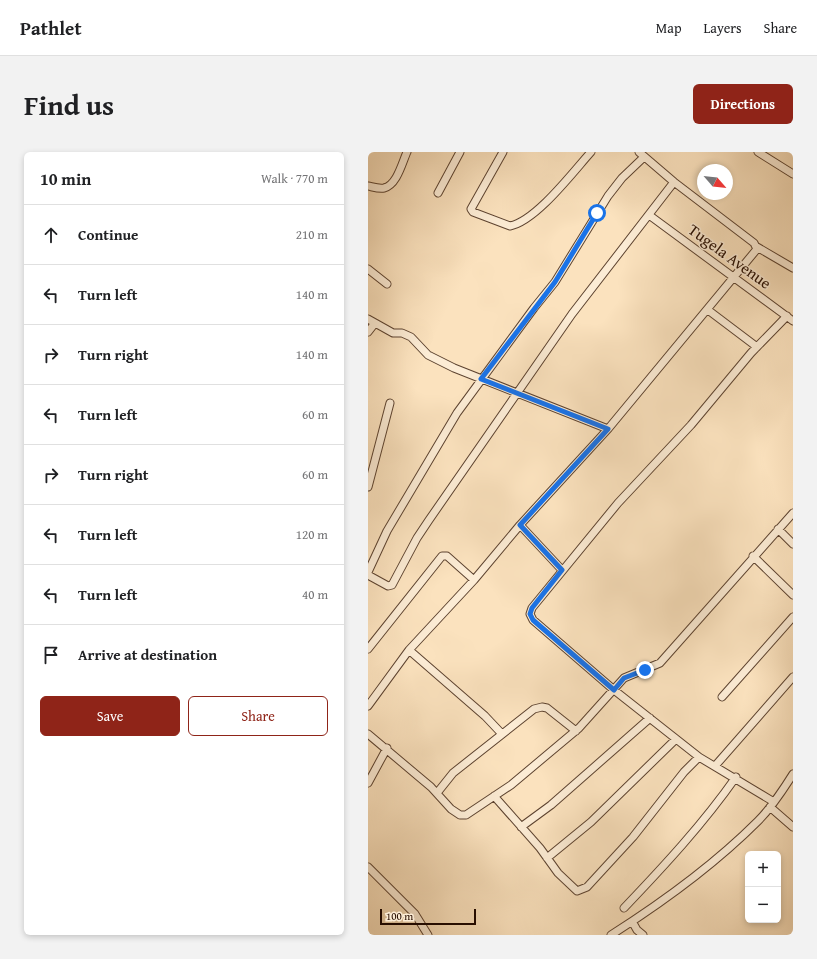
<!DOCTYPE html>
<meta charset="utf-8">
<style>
:root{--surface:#fff;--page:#f2f2f2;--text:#202124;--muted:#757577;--line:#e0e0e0;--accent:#8f2418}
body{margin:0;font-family:"Gentium Book Plus",serif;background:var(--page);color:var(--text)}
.controls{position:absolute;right:12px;bottom:12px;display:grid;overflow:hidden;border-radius:6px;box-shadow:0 2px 6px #0003}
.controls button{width:36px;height:36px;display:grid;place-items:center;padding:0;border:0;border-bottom:1px solid var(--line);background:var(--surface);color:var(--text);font:20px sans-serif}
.compass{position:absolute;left:329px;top:12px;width:36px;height:36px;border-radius:50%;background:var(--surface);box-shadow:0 2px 6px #0003;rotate:118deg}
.scale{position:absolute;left:12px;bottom:10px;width:96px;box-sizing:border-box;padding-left:4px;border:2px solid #280e00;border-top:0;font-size:11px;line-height:14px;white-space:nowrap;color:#280e00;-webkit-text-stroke:3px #fcecd5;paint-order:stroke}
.stop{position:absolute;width:12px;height:12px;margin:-9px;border:3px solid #1a73e8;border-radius:50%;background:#fff}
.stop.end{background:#1a73e8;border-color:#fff;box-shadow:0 1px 4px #0008}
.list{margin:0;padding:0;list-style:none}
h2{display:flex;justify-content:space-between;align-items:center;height:52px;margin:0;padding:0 16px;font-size:17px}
h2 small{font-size:13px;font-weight:400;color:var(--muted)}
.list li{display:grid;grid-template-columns:26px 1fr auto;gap:12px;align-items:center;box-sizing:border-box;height:60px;padding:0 16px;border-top:1px solid var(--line)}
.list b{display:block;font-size:15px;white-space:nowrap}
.list em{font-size:13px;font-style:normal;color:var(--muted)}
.actions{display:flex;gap:8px;padding:12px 16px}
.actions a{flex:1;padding:9px 0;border:1px solid var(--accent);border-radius:6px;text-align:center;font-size:14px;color:var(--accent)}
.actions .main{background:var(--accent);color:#fff}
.icon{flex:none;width:22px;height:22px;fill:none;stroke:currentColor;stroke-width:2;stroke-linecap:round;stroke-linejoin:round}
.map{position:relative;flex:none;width:425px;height:783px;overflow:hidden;border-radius:6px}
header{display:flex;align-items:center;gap:24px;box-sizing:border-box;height:56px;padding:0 20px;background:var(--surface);border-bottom:1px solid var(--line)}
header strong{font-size:19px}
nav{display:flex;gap:22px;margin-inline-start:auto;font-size:14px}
.intro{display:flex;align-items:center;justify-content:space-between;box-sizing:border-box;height:96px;padding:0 24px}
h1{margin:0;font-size:28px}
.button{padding:10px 18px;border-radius:6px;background:var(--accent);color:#fff;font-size:14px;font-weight:700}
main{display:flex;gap:24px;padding:0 24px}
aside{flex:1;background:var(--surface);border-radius:6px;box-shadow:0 2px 6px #0003}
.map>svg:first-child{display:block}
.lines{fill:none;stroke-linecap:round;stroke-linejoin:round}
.street-casing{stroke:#5d4330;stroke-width:9}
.street{stroke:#fcecd5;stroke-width:7}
.route{stroke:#1a73e8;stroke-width:5}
.labels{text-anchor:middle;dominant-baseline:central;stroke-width:3;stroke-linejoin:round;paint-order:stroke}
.street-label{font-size:16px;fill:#280e00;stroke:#fcecd5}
</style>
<header>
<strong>Pathlet</strong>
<nav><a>Map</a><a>Layers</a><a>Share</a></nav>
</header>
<div class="intro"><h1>Find us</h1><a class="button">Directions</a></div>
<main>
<aside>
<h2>10 min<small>Walk · 770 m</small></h2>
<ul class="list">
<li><svg class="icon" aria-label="ahead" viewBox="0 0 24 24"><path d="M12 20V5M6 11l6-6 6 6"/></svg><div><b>Continue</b></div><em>210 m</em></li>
<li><svg class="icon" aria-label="left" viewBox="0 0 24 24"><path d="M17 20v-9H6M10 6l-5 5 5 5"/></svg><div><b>Turn left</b></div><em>140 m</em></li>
<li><svg class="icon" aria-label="right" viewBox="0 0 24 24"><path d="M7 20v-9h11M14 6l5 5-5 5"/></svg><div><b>Turn right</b></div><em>140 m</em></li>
<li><svg class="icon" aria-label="left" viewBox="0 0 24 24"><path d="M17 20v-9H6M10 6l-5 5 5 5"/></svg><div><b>Turn left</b></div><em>60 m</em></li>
<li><svg class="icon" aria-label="right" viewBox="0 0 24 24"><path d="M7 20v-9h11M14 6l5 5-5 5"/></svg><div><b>Turn right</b></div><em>60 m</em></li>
<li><svg class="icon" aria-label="left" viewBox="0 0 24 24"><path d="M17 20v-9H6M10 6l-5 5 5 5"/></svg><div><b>Turn left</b></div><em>120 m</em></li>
<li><svg class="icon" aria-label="left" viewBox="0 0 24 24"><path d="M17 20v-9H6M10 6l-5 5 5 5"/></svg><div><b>Turn left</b></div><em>40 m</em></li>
<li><svg class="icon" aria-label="arrive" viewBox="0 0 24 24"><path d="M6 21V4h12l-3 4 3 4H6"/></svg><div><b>Arrive at destination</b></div></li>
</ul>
<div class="actions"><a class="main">Save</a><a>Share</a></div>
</aside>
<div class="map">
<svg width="425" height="783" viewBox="0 0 425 783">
<rect width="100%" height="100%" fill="#fbe2be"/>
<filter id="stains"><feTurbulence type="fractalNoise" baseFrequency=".005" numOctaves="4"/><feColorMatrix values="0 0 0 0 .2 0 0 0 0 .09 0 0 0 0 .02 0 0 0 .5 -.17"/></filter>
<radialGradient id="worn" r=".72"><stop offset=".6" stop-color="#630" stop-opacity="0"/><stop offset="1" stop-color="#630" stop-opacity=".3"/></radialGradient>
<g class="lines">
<defs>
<path id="street" d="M135,0L103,57L105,60L142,74C168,69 205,20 223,0
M390,0L425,22
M0,34C5,35 11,37 16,36C29,33 34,11 39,0
M70,41L92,0
M281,63L425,169
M389,95L425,116
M0,117L19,132
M340,158L389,195
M0,167L25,181H34L43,185L60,203L86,216L240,277L152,373L106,428L41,498L0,554
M0,180L7,171
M240,277L389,97L386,91L306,30L271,0
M0,335L22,251
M152,373L194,418
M410,377L425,392
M385,404L425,443
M0,420L19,379L89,261L166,156L187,130L240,44L254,26L276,5
M0,423L20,434L24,433L49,386L61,368L204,162L306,30
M0,497L74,404H79L106,428
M41,498L117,564L134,582
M354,545L425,465
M0,582L63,635L83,657L92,663H98L143,633L211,576L256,526L292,511L425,361
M347,614L425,525
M0,631L19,596
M69,641L85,621L166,557L174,555L179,556L208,579
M126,644L172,696L190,721L209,739L219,735L265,685L316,620L331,605
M406,650L331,605L246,538L165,468L162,462L164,456L250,351L323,273L383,201L419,164
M402,655L425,675
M153,675L183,653L282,566
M179,706L223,670L308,587
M0,715L47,762L60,783
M256,756C296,714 335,672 368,625
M265,771L269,778L275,783
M243,783C295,750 346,713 390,669C404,655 415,638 425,622"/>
</defs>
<use href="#street" class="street-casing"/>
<use href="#street" class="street"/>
</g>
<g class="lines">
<path class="route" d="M229,61L187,130L113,227L240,277L152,373L194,418L164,456L162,462L165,468L246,538L256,526L277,518"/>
</g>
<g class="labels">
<g class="street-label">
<text transform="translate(362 104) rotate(36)">Tugela Avenue</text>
</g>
</g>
<rect width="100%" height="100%" filter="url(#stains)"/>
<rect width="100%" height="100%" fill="url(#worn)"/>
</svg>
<div class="controls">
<button>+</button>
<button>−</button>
</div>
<svg class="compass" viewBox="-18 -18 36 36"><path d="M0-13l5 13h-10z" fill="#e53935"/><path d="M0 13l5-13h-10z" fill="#757577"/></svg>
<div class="scale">100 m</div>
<div class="stop" style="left:229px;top:61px"></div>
<div class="stop end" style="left:277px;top:518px"></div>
</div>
</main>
